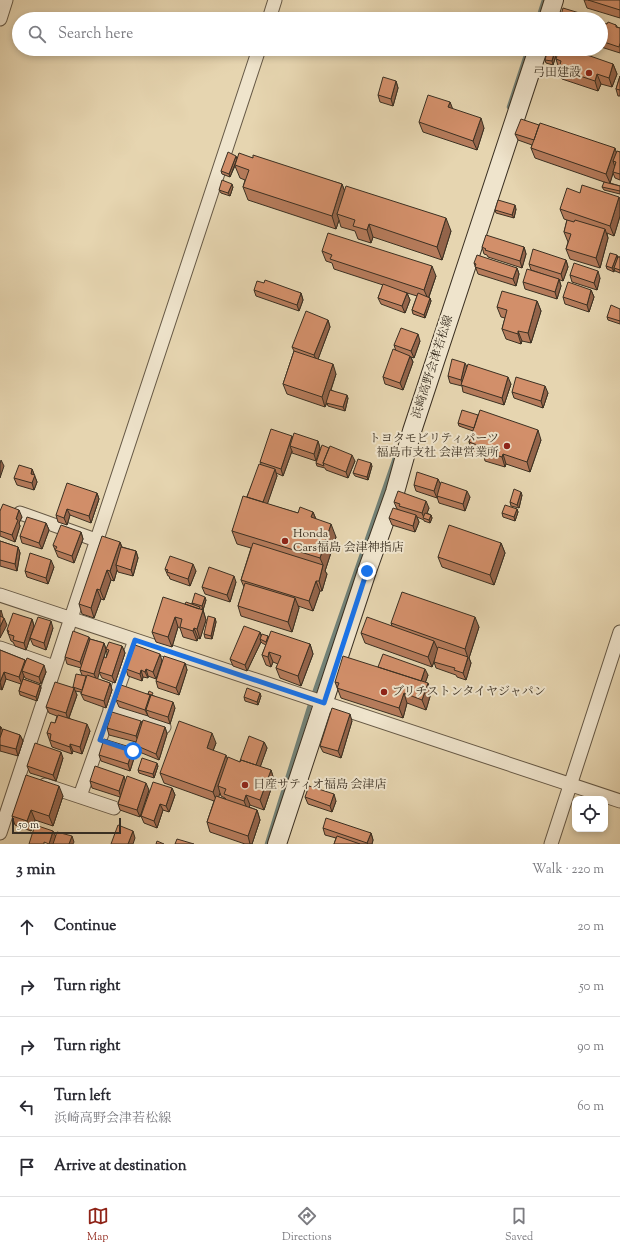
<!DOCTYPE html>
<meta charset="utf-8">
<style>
:root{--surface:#fff;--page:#f2f2f3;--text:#2b2b33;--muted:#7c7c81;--line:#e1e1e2;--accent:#8f2418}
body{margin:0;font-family:"Sorts Mill Goudy","Noto Serif JP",serif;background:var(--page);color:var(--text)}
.controls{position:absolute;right:12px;bottom:12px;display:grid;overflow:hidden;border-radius:8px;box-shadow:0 2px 6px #0003}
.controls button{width:36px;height:36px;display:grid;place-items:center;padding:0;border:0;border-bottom:1px solid var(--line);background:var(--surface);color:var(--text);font:20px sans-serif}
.scale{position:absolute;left:12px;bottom:10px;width:109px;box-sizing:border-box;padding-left:4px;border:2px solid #3b3022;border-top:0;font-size:11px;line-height:14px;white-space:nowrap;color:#3b3022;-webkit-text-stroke:3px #efe4cc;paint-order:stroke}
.stop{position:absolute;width:12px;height:12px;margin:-9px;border:3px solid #1a73e8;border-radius:50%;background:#fff}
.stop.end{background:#1a73e8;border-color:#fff;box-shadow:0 1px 4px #0008}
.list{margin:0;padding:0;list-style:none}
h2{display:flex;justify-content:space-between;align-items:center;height:52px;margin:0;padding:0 16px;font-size:17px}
h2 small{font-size:13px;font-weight:400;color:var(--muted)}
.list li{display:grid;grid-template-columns:26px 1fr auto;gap:12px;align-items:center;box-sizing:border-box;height:60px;padding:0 16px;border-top:1px solid var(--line)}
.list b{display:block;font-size:15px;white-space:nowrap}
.list p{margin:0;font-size:13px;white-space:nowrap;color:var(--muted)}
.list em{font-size:13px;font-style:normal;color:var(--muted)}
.icon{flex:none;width:22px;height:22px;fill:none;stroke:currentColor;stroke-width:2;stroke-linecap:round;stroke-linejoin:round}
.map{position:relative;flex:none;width:620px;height:844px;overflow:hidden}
.search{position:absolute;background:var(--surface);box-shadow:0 2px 6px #0003;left:12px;right:12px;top:12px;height:44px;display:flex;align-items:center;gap:10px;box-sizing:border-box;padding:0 14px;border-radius:22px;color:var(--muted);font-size:15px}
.sheet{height:352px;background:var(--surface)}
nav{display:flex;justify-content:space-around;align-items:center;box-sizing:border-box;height:56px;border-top:1px solid var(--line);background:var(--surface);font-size:11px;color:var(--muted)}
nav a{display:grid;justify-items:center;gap:2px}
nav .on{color:var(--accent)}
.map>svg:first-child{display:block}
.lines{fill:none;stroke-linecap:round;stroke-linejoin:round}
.stream{stroke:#728278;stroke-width:4.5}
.minor-casing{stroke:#665946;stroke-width:15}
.secondary-casing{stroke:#3b3022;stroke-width:20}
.minor{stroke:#efe4cc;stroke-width:13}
.secondary{stroke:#efe4cc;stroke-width:18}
.wall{fill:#b57b5b;stroke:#3b3022;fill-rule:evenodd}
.shaded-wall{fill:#93644a;stroke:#3b3022}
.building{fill:#d28f6a;stroke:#3b3022}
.route{stroke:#1a73e8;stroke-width:5}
.poi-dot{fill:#8f2418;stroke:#efe4cc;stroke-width:1.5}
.labels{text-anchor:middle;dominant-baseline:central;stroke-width:4;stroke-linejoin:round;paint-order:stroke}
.poi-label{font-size:12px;fill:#3b3022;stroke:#efe4cc;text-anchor:start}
.street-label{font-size:12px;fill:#3b3022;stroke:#efe4cc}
</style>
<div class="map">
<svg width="620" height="844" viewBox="0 0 620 844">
<rect width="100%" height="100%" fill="#e6d5b0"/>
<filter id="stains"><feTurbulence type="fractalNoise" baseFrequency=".005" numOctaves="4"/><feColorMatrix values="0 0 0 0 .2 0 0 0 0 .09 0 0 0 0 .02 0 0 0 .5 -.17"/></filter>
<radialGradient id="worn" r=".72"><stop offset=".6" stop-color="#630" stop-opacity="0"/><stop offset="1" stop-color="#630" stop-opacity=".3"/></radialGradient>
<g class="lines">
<path class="stream" d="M538,19L544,0
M509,107L528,49
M267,844L309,708L396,455"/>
<defs>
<path id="minor" d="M0,19L6,0
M269,19L275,0
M20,513L96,540
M0,595L620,801
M0,648L54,667
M110,709L164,727
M45,785L114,808
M80,796L135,640
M0,833L259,49
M551,844L620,632"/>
<path id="secondary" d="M548,19L554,0
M277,844L367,571L395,492L412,431L538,49"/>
</defs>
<use href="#minor" class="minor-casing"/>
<use href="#secondary" class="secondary-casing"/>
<use href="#minor" class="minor"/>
<use href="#secondary" class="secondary"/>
</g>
<path class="wall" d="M584,0H620V18L587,8Z
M601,23L607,24L616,25L618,28H620V53L601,47Z
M556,49L557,52L553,65L546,63L545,60Z
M556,59L613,64L617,74L612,87L601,84L598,91L562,79Z
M620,76V96H618L616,89Z
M396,81L398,88L393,106L380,102L378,95Z
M450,102L452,109L484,128L477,150L423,132L419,122Z
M515,134L616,152H620V180L615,178L613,173L610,183L620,186V194L604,190L602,187L607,183L535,158L531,148L532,145L518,140Z
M237,158H253L342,184L344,190L451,231L442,260L373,237L371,243L358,239L355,231L341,227L339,220L336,229L248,200L243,187L245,180L240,178L235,166L230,177L222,174L221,171Z
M233,187L230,196L221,193L219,190Z
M580,193L620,199V216L614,236L607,233L608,238L600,268L570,259L566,249L568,242L564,232L567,220L564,219L560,209Z
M516,209L514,218L496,213L495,210Z
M482,247H524L526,254L522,268L488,257L487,255L484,254Z
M322,251L436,276L429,297L430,298L431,301L425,318L413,314L412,310L417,296L404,292L407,293L410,300L405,313L381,304L378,298L383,285L334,269L332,263L326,261Z
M617,257H620V273L615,271L614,269V272L607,269L606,266Z
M566,260L568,267L563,281L531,270L529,264Z
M474,263L517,268L519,274L516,286L478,274Z
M570,275L600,278L597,290L572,282Z
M559,279L561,286L557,299L525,289L523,282Z
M264,283L301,293L303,300L299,311L256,296L254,290Z
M591,290L594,297L589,312L565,304L563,297Z
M537,301L541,311L531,343L522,341L521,344L506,339L502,329L505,318L501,317L497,307Z
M620,309V324L608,320L607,317Z
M328,320L330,327L318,359L336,374L331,390L348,398L345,411L328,406L327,403L325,407L287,394L283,384L294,351L292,347Z
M420,341L414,358L411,357L413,362L403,390L385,384L383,377L396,351L394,345Z
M467,367L511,384L504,405L463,392L462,386L450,383L448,376Z
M512,392L548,393L543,408L514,398Z
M458,423L541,440L530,472L506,464L505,467L485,461L484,456L472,452L469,442L473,431L459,426Z
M292,436L293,437L318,441L320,448L316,461L292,453V451L283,476L276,473L277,476L267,504L298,513L313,512L316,519L336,537L325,571L327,574L322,591H320L313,611L298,606L299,608L292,632L241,616L238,606L244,587L241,580L251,548L237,544L232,531L261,464L260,462Z
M355,461L348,478L326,470L325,468L317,466L316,463Z
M372,466L368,480L355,476L353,473Z
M32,469L37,482L34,490L17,485L14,478Z
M438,479L440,485L470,497L465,511L439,503L437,497V498L416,491L414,485Z
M97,493L99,499L91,523L70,515L67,525L58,522L56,515Z
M522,495L519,508L511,506L510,502Z
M394,502L429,508L427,513L431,515L432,518L430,523L424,521V520L417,517L419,522L415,532L392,525L389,518L401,511L397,509Z
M517,509L518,512L515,521L503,517L502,513Z
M0,511L22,517L19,523L20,526L15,542L0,536Z
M46,523L49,530L42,549L22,543L20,536Z
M81,532L83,539L74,563L58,557L53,545Z
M0,541L18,547L20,553L17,571L0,566Z
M120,542L122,547L136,551L138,558L133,576L118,572L117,570L114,581L111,580L104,600L101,599L94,618L82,614L79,604Z
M501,543L505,553L494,585L442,567L438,557Z
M54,567L48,584L27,577L25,571Z
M165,569L196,571L190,586L170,579L169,576H168Z
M236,582L230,602L205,594L202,587Z
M206,600L203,610L201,609L203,610L206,620L200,639L198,638L197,641L183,637L180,628L178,627L172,647L156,642L152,632L185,604H192V603Z
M215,618L216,622L212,639L205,638L204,634Z
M32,619L34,626L26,650L15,646L13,642L11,641L7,630Z
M391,623L479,627L469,658L471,663L466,680L457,677L456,675L436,668L434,662L432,667L365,643L361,633L392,626Z
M53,628L46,650L33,645L30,638Z
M260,632L262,636H268L269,638L310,644L313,654L301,686L280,678L276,668L278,664L273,662L271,667L266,665L262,655L266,645L262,643L261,642L247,671L233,666L230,659Z
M90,639L104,643L106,649L122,646L125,653L115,683L102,678L99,672L97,679L110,683L112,690L106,708L84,700L81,694V692L75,691L77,695L69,718L90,731L82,754L73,751L72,754L52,747L47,733L55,723L57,716L49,713L46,707L73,688V687L82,675L80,670L81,668L67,664L65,657ZM106,650L107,653L106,658L102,664Z
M0,650L25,660L26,662L46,672L41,684L25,678L24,676L23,679L40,685L41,688L37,701L20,695L19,691L21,684L6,679L2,690L0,689Z
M162,661L156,679L148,676V678L143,677L142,681L128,676L126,669Z
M185,663L187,670L179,695L158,688L156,681Z
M378,667L428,675L425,683L431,693L426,710L407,703L403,718L341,698L335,682Z
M148,694L154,696L175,708L170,724L149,717L148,716L119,707L116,700Z
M261,696L258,705L245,701L244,697Z
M352,721L341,758L323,752L320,746Z
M142,724L165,727L167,734L159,760L137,751L135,745L136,742L109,735L107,728Z
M0,726L2,730L20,735L23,741L18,756L0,751Z
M264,742L267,748L260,767L271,770L274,780L264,810L250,805L249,807L257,810L260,820L252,844H245L210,832L207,822L214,801L164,783L160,773L216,743L213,751L227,758L240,762ZM220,793L221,796L225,798L226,799L218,797Z
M99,755H135L130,771L101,761Z
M63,758L56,781L30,773L27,766Z
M158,766L154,778L139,773L138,770Z
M90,781H126L149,790L140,817L120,810L118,804L120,797L92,788Z
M172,788L175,795L169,812L163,810L157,828L144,823L141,816Z
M63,796L53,826L35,820L31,831L15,825L12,816Z
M305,797L336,801L332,812L308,804Z
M323,828L371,833L373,840L372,844H334L336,838L325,835Z"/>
<path class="shaded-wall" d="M556,49L557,52L553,65L552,61Z
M613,64L617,74L612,87L609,78Z
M597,74L601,84L598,91L595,81Z
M396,81L398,88L393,106L391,99Z
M450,102L454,112L448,107Z
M481,118L484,128L477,150L473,141Z
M615,148L618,158L616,162L613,161L615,167L613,172V173L610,183L606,174Z
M236,156L237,159L230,177L229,174Z
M232,184L233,187L230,196L228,193Z
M342,184L347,197L337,214L339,220L336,229L332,216Z
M619,197L620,199V216L614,236L610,226Z
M515,205L516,209L514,218L512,215Z
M446,218L451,231L442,260L437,247Z
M369,224L373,237L371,243L367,230Z
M605,229L608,238L600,268L596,258Z
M524,247L526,254L522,268L520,261Z
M617,255L618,259L614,268V272L612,268Z
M566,260L568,267L563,281L561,274Z
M432,266L436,276L428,299L424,290Z
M517,268L519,274L516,286L513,279Z
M598,271L600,278L597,290L594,283Z
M559,279L561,286L557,299L555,292Z
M591,290L594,297L589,312L587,305Z
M301,293L303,300L299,311L297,305Z
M407,293L410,300L405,313L402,306Z
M430,298L431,301L425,318L424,315Z
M537,301L541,311L531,343L528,333Z
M328,320L330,327L317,362L314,355Z
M518,331L522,341L521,344L518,334Z
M418,334L420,341L414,358L411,351Z
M410,356L413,362L403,390L400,383Z
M465,363L468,369L463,386L461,380Z
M333,364L336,374L325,407L322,397Z
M508,377L511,384L504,405L502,398Z
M545,386L548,393L543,408L541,401Z
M347,395L348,398L345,411L343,407Z
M538,430L541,440L530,472L527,462Z
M292,436L295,443L290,446L292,451L283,476L281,469Z
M318,441L320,448L316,461L314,454Z
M503,454L506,464L505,467L502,457Z
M352,455L355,461L348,478L346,472Z
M1,460L4,466L0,478V464Z
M371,463L372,466L368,480L367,477Z
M32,469L37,482L34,490L32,483L31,474Z
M275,469L277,476L265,511L262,504Z
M438,479L441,485L437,498L434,491Z
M467,491L470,497L465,511L463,504Z
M521,492L522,495L519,508L517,505Z
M97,493L99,499L91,523L89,516Z
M426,501L429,508L425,518H424L422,513Z
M67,509L70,515L67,525L64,518Z
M517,509L518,512L515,521L514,517Z
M19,510L22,517L19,523L20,526L15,542L12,535L16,519Z
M313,512L318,525L311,517Z
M416,515L419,522L415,532L413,526Z
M431,515L432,518L430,523L429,520Z
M46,523L49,530L42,549L39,543Z
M331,524L336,537L325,571L327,574L322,591L319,581L323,565L320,558Z
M81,532L83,539L74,563L72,556Z
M120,542L123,552L116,565L117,570L114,581L110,571Z
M501,543L505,553L494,585L490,575Z
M18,547L20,553L17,571L15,564Z
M136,551L138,558L133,576L131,570Z
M51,560L54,567L48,584L46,578Z
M193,564L196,571L190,586L188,579Z
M107,570L111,580L104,600L100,590Z
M234,576L236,582L230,602L227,595Z
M316,581L320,591L313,611L309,601Z
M97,589L101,599L94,618L91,608Z
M205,597L206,600L203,610L202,606Z
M295,598L299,608L292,632L288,622Z
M1,610L3,617L1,622L0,620V612Z
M203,610L206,620L200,639L197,629Z
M175,617L178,627L172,647L168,637Z
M475,617L479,627L469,658L471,663L466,680L463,673L468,658L465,649Z
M4,618L7,625L0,638V627Z
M215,618L216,622L212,639L211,636Z
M32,619L34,626L26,650L24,643Z
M51,621L53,628L46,650L44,643Z
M194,628L198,638L197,641L193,631Z
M260,632L262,639H260L261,642L247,671L245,665Z
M268,636L269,639L267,645L266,642Z
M89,637L92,644L83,669L80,662Z
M434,641L438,650L432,667L428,657Z
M104,643L106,650L97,681L94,674Z
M310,644L313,654L301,686L298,676Z
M122,646L125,653L115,683L112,676Z
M269,652L273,662L271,667L268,657Z
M160,654L162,661L156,679L153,672Z
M25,660L28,666L22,671L24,676L22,684L19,677Z
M185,663L187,670L179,695L176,688Z
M44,665L46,672L41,684L39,677Z
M146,669L148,676V678L145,672Z
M425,669L428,675L423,689L421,682Z
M141,670L143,677L142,681L140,674Z
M4,672L6,679L2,690L0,682Z
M110,683L112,690L106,708L104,701Z
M428,683L431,693L426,710L422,700Z
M40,685L41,688L37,701L36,697Z
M74,688L77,695L68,720L66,713Z
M260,693L261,696L258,705L257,702Z
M404,693L407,703L403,718L399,708Z
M150,695L153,702L146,710L148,716L145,710Z
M173,702L175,708L170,724L168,717Z
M350,714L352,721L341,758L338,751Z
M141,721L144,728L139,743L136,736Z
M87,724L90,731L82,754L80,747Z
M1,727L4,733L0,744V730Z
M165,727L167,734L159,760L156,754Z
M212,733L216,743L210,758L207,748Z
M20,735L23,741L18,756L16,749Z
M264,742L267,748L258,773L255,766Z
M70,744L73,751L72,754L70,747Z
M133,748L135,755L130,771L128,764Z
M61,752L63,758L56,781L53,775Z
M226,755L230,765L218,786L220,793L217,802L213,792Z
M157,763L158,766L154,778L153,774Z
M271,770L274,780L264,810L260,800Z
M124,776L126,783L121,798L119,791Z
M146,783L149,790L140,817L137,810Z
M59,786L63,796L53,826L49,816Z
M172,788L175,795L169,812L166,806Z
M334,794L336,801L332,812L330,806Z
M246,795L250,805L248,811L244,801Z
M160,804L163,810L157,828L154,821Z
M31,810L35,820L31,831L27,821Z
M257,810L260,820L252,844H250L248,836Z
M53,831L56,837L54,844H49Z
M133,831L135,838L133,844H128Z
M371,833L373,840L372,844H368L367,843Z
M72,836L74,842L73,844H69Z"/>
<path class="building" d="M588,0H620V10Z
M563,8L586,15L585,19H560Z
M608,22L616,25V27L620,28V43L619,47L601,41V23L607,24Z
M548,49H555L552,61L545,60Z
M559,49H570L613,64L609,78L597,74L595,81L559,69L561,61L556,59Z
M620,76V90L616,89Z
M383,77L396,81L391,99L378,95Z
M428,95L450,102L448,107L481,118L473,141L419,122Z
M521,119L539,125L534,140L515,134Z
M540,123L615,148L606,174L531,148Z
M617,151L620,152V174L613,172L616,162L613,161Z
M228,152L236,156L229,174L221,171Z
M239,153L253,158V155L342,184L332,216L243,187L249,170L235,165Z
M222,180L232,184L228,193L219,190Z
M604,182L620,186V191L602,187Z
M582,185L619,197L610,226L560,209L567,188L580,193Z
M346,186L446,218L437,247L369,224L367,230L353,226L355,220L337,214Z
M498,200L515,205L512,215L495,210Z
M567,220L574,222L575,220L605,229L596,258L566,249L571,234L564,232Z
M328,233L432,266L424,290L330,259L332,255L322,251Z
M486,235L524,247L520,261L485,250L486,249L482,247Z
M533,249L566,260L561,274L529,264Z
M610,253L617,255L612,268L606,266Z
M477,255L517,268L513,279L475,267L476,264L474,263Z
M618,257H620V270L614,268Z
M574,263L598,271L594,283L570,275Z
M527,269L559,279L555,292L523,282Z
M265,280L301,293L297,305L254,290L257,281L264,283Z
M568,282L591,290L587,305L563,297Z
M383,284L407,293L402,306L378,298Z
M502,291L537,301L528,333L518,331V334L502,329L507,310L497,307Z
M418,293L430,298L424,315L412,310Z
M611,305L620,309V321L607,317Z
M306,311L328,320L314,355L292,347Z
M401,328L418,334L411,351L394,345Z
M393,349L410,356L400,383L383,377Z
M294,351L333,364L322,397L283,384Z
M452,359L465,363L461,380L448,376Z
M468,364L508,377L502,398L461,385Z
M516,377L545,386L541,401L512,392Z
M330,390L347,395L343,407L326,403Z
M462,410L478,415L474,428L458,423Z
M480,410L538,430L527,462L503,454L502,457L482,451L483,447L469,442Z
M271,429L292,436L281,469L260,462Z
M294,433L318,441L314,454L290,446Z
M322,445L329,448L323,463L324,466L316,463Z
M330,446L352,455L346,472L323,463Z
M358,459L371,463L367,477L353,473Z
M259,464L275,469L263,502L247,497Z
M19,465L32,469L31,474L35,475L32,483L14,478Z
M417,472L438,479L434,491L414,485Z
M441,482L467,491L463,504L437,496Z
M67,483L97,493L89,516L67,509L64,518L56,515Z
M514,489L521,492L517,505L510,502Z
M398,491L426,501L422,513L399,506L400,504L394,502Z
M243,496L298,513L300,507L313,512L311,517L331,524L320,558L232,531Z
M3,504L19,510L16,519L18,520L12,535L0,531V511Z
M505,505L517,509L514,517L502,513Z
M393,508L416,515L413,526L389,518Z
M425,513L431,515L429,520L423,518Z
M27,517L46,523L39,543L20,536Z
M61,525L81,532L72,556L55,550L57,547L53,545Z
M449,525L501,543L490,575L438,557Z
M102,536L120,542L110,571L107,570L100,590L97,589L91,608L79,604Z
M0,541L18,547L15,564L0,560Z
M253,543L323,565L319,581H316L309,601L241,580Z
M121,547L136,551L131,570L116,565Z
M30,553L51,560L46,578L25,571Z
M170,556L193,564L188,579L167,572L168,570L165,569Z
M209,567L234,576L227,595L202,587Z
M245,583L295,598L288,622L238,606Z
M402,592L475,617L465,649L391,623Z
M195,593L205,597L202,606L192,603Z
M163,597L203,610L197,629L194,628L193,631L180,627L182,619L175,617L168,637L152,632Z
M186,602L200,607L199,609L185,604Z
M13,613L32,619L24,643L13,640L14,636L8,634L9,631L7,630Z
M0,616L4,618L0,627Z
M208,616L215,618L211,636L204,634Z
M38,617L51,621L44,643L30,638Z
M367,617L434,641L428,657L361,633Z
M244,626L260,632L245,665L230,659Z
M73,631L89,637L80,662L65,657Z
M271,631L310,644L298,676L276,668L281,656L269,652L268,657L262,655Z
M262,634L268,636L266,642L260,639Z
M90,639L104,643L94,674L80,670Z
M109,642L122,646L112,676L99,672L104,657L106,658L109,650L106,649Z
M135,645L160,654L153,672L146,669L145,672L141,670L140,674L126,669Z
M438,647L468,657L463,673L454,670L455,668L434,662Z
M0,650L25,660L19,677L4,672L0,682Z
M383,654L425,669L421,681L378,667Z
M164,656L185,663L176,688L156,681Z
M343,656L428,683L422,700L404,693L399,708L337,688L339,683L335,682Z
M27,658L44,665L39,677L22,671Z
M76,674L86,676L82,690L73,687Z
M87,675L110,683L104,701L81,694Z
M23,679L40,685L36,697L19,691Z
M55,682L74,688L66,713L46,707Z
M121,685L150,695L145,710L116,700Z
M247,688L260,693L257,702L244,697Z
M149,691L153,693L152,695L148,694Z
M151,695L173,702L168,717L146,710Z
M332,708L350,714L338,751L320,746Z
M112,712L141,721L136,736L107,728Z
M58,715L87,724L80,747L70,744V747L50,740L51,734L47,733L51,722L55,723Z
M143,720L165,727L156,754L135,745Z
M179,721L212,733L207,748L226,755L213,792L160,773Z
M3,729L20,735L16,749L0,745V738Z
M249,736L264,742L256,765L241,760L240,761Z
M104,739L133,748L128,764L99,755Z
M35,743L61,752L53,775L27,766Z
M228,757L240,762L241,760L271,770L260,800L246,795L244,801L224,794L226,789L218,786Z
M142,758L157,763L153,774L138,770Z
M95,766L124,776L119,791L90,781Z
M26,775L59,786L49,816L31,810L27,821L12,816Z
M127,776L146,783L137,810L118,804Z
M153,782L172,788L166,806L160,804L154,821L141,816Z
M309,786L334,794L330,806L305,797Z
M216,796L257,810L248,836L207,822Z
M326,818L371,833L367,843L323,828Z
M35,825L53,831L49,844L44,842V844H29Z
M118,825L133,831L128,844H111Z
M57,832L72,836L69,844H53Z
M337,836L360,844H334Z
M177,839L194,844H175Z
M157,841L164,844H156Z"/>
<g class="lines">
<path class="route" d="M133,751L100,740L135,640L324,703L367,571"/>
</g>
<g class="poi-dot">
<circle cx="589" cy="73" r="4"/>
<circle cx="507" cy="446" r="4"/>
<circle cx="285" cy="541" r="4"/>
<circle cx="384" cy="692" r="4"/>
<circle cx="245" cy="785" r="4"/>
</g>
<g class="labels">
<g class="poi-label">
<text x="581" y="73" text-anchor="end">弓田建設</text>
<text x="499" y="439" text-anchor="end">トヨタモビリティパーツ<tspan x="499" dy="14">福島市支社 会津営業所</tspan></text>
<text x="293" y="534">Honda<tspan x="293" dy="14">Cars福島 会津神指店</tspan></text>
<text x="392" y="692">ブリチストンタイヤジャパン</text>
<text x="253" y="785">日産サティオ福島 会津店</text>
</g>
<g class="street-label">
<text transform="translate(433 367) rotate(-72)">浜崎高野会津若松線</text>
</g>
</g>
<rect width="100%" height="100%" filter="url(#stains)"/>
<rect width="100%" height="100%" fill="url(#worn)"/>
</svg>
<div class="controls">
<button><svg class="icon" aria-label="locate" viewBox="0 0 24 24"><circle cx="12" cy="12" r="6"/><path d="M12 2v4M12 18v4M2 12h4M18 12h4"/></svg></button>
</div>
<div class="scale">50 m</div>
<div class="stop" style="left:133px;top:751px"></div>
<div class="stop end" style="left:367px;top:571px"></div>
<div class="search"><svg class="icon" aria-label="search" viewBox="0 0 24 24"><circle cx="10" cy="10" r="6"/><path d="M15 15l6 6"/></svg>Search here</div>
</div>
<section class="sheet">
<h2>3 min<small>Walk · 220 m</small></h2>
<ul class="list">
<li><svg class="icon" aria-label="ahead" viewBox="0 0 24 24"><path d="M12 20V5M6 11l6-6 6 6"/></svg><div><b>Continue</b></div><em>20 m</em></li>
<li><svg class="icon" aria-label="right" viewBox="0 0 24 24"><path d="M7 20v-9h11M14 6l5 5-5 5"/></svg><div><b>Turn right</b></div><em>50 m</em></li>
<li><svg class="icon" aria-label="right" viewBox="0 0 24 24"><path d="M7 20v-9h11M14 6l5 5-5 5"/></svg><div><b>Turn right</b></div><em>90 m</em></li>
<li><svg class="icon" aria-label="left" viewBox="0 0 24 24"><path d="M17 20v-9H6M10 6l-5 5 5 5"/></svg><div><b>Turn left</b><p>浜崎高野会津若松線</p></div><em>60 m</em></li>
<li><svg class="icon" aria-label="arrive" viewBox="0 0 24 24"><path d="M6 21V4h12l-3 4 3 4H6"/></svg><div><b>Arrive at destination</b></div></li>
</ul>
</section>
<nav>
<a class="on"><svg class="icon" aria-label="map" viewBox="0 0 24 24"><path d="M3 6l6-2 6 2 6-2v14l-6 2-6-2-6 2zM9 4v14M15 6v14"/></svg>Map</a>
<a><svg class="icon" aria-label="directions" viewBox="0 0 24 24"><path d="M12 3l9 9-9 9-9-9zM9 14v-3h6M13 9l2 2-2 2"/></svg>Directions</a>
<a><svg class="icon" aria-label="saved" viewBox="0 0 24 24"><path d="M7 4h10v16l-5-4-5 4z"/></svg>Saved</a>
</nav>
